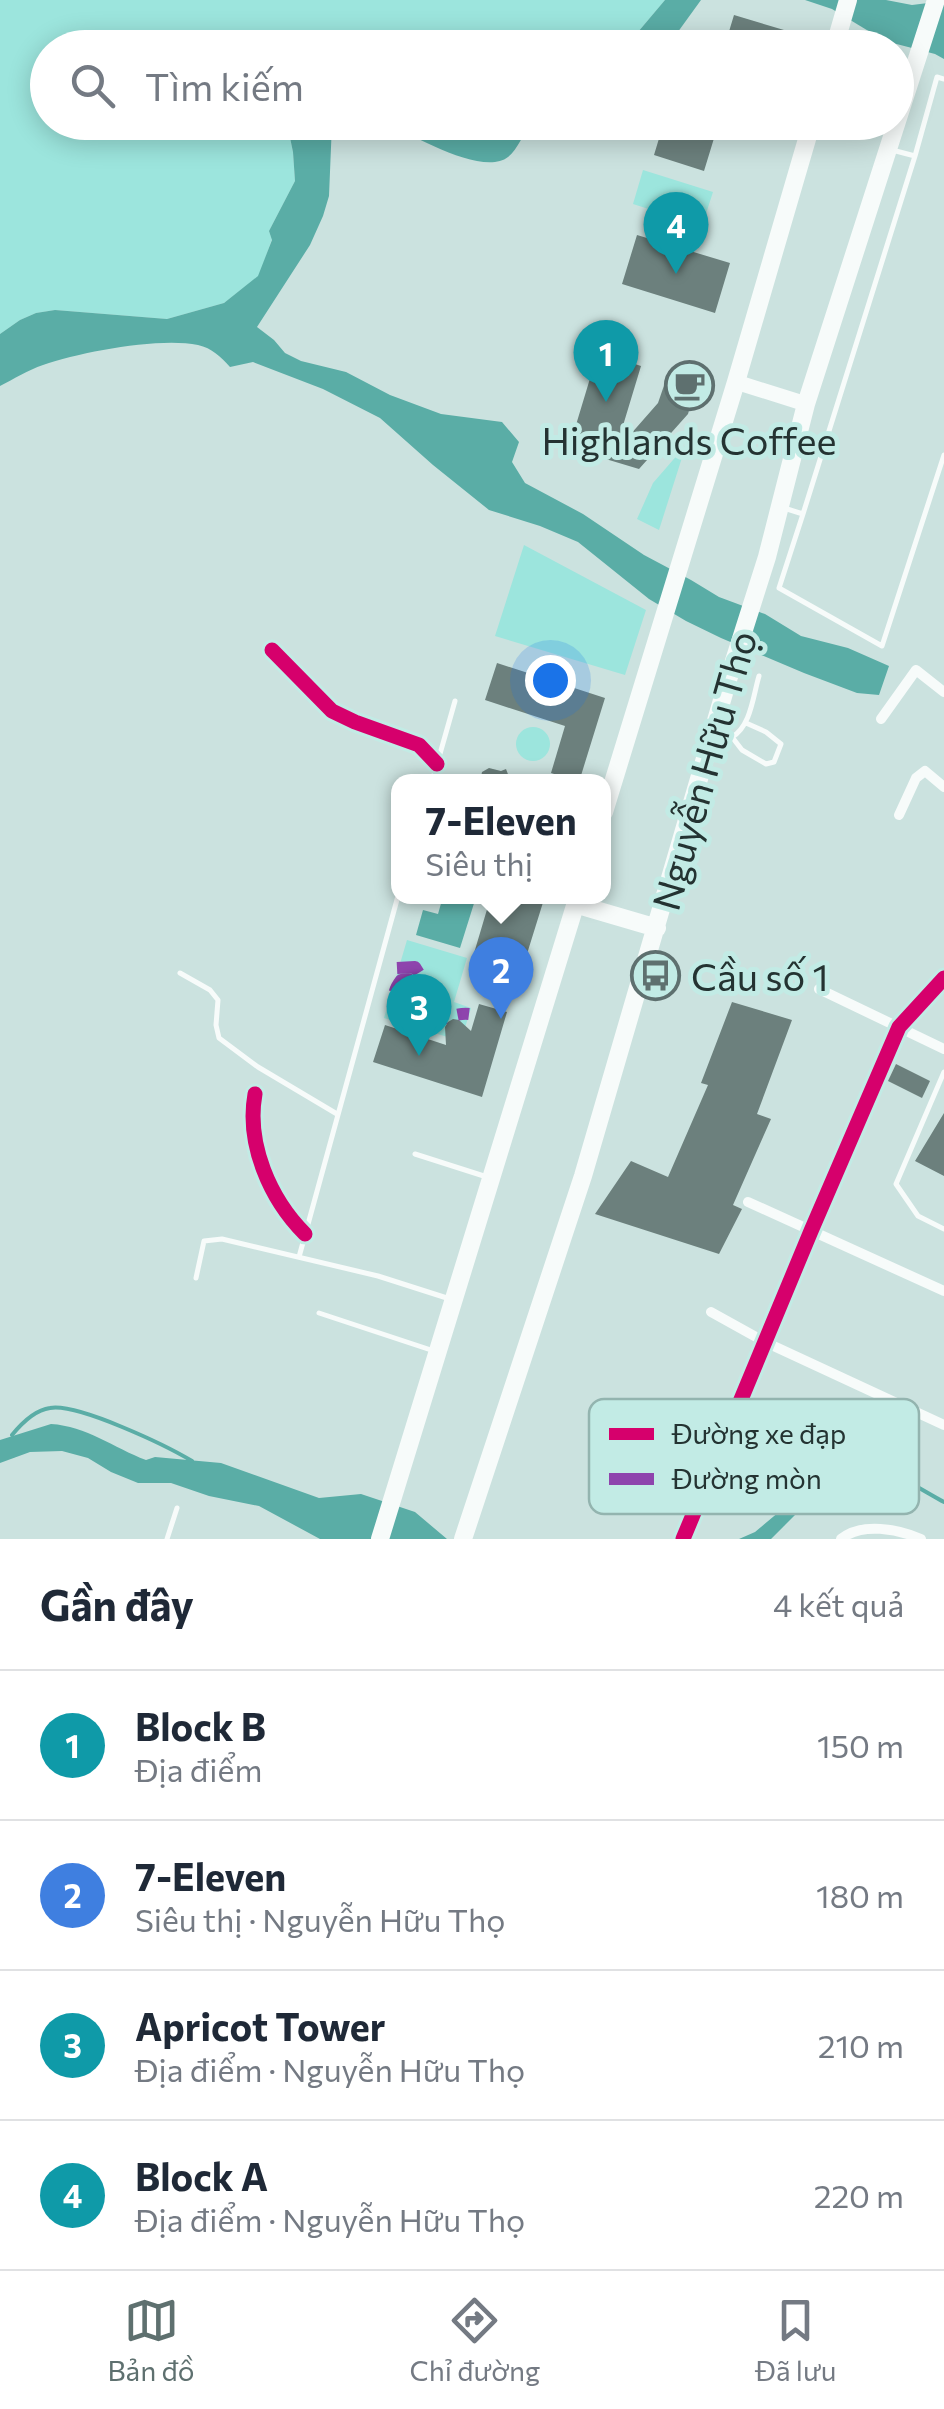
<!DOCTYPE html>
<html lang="vi">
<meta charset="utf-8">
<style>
:root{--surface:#fff;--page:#f2f2f3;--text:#1f2937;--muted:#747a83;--line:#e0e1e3;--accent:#5e706f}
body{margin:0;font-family:Commissioner,sans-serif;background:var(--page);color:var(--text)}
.you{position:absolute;left:550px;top:680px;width:35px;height:35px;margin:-25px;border:8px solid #fff;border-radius:50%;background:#1a73e8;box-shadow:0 0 0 15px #1a73e833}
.badge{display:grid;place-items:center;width:65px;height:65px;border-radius:50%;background:var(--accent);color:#fff;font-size:32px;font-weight:700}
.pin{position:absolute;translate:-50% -82px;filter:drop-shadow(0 2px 5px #0008)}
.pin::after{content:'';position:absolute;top:52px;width:35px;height:30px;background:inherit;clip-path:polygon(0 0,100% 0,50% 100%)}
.popup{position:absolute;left:391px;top:774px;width:220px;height:130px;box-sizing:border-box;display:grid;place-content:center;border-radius:20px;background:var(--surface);filter:drop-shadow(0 2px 8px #0005);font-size:32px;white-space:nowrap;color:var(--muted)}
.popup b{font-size:38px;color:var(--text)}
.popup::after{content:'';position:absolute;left:50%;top:100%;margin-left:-20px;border:20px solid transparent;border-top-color:var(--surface)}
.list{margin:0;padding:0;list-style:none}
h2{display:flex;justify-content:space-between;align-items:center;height:130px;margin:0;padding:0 40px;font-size:42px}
h2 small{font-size:32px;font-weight:400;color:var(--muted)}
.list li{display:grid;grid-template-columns:65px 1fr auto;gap:30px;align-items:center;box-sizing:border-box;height:150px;padding:0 40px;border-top:2px solid var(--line)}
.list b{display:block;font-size:38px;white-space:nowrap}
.list p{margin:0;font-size:32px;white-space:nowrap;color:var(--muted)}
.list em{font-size:32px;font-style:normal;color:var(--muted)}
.icon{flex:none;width:55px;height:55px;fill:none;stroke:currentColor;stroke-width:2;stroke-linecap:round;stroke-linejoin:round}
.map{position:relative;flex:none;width:944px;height:1539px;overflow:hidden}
.search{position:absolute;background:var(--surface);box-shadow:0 5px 25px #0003;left:30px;right:30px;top:30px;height:110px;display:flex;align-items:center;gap:25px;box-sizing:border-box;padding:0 35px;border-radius:55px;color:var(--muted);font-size:38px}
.sheet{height:730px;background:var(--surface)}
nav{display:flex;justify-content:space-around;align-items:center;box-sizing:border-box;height:140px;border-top:2px solid var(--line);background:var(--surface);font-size:28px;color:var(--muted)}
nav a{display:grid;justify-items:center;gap:5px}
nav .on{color:var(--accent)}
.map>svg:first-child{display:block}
.green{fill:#9ce5dd}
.water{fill:#5aada6}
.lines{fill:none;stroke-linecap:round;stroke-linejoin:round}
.stream{stroke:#5aada6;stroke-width:4}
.building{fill:#6c807d}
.service{stroke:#f7fbfa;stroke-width:5}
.minor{stroke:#f7fbfa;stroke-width:10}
.secondary{stroke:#f7fbfa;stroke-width:15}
.primary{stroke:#f7fbfa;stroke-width:18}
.quiet{stroke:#8e44ad;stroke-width:12;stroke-dasharray:25 12;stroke-linecap:butt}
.cycleway-casing{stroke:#c2ebe5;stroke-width:21}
.cycleway{stroke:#d6006c;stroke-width:15}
.labels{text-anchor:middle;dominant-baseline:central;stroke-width:10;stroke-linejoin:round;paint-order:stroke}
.poi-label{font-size:38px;fill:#243332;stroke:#c2ebe5}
.street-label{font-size:38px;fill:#243332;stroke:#c2ebe5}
.key{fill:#c2ebe5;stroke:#93b4af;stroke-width:2.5}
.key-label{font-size:28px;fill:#243332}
</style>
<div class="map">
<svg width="944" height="1539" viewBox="0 0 944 1539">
<rect width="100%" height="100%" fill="#cbe2df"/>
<path class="green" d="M0,0H665L638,32L620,47L48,48V122L287,123L293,152L295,181L269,231L272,239L259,276L224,303L167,319L55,310L36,313L20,320L0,334Z
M643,170L713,192L702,226L633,204Z
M686,445L659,530L637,519L653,483Z
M524,545L646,610L625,675L495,636Z
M516 744a17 17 0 1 1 34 0a17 17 0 1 1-34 0Z
M407,940L467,958L454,1002L471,1008L461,1041L384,1018Z"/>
<path class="water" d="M665,0H701L667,47H620L638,32Z
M805,0H886L912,5L944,1V59L935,54L885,41L832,9Z
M287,123H332L329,196L323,216L310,245L257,327L274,340L285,353L301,361L346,372L390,395L441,414L502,422L519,442L512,462L525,483L583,514L644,555L691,580L719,597L765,614L801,636L848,648L889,666L879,695L857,693L804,673L721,638L686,621L649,599L578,542L540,526L489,510L433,465L380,418L323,389L253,362L230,367C221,357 212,348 198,345C159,337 81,352 43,365C28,370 14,379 0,386V334L20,320L36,313L55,310L167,319L224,303L258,276L272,240L269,231L295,181L293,152Z
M387,123H462L484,137L492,123H530C524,133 518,149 508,157C483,177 412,135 387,123Z
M432,897H476L460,948L416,935L423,910L438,914L442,900Z
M51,1424C86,1426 114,1448 146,1460L155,1457L221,1463L319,1498L361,1494L415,1512L447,1539H320L259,1506L209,1496L171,1483H138L111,1472L88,1458L62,1451L30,1452L0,1463V1440Z
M798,1496L808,1498L804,1506L771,1539H739L755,1532Z"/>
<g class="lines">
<path class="stream" d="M12,1435C21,1424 35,1410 50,1408C78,1403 167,1446 192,1461
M801,1497C814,1484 827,1469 844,1463C868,1454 921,1490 944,1502"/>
</g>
<path class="building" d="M734,15L784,30L779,48H724Z
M664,122H719L704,171L654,155Z
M637,235L730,263L715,313L622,284Z
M598,352L641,366L615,452L658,403L669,371L698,380L688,414L639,469L569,448Z
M497,663L605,698L579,782L551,773L565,726L485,700Z
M489,768L501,771L506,769L511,782H480L482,772Z
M491,896H545L517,986L469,970Z
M732,1002L792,1020L757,1114L771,1119L733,1205L742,1209L719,1254L595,1214L631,1161L668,1177L708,1085L701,1083Z
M479,1004L507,1012L482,1097L373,1062L385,1025L446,1045L445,1027L448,1022L453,1019L459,1020L471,1031Z
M896,1064L930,1081L922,1098L888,1081Z
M944,1113V1176L915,1161Z"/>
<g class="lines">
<path class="service" d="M915,156L937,77L944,79
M784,508L803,514L915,156L892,150
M803,514L779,588L882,646L944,455
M716,732L732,737C751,726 753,696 759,676
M732,737L742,750L766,764L774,762L781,744L766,732L746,723
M432,782L455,701
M180,973L210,990L218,1000L216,1025L219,1038L258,1067L337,1114
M944,1072L896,1184L918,1216L944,1229
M415,1154L487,1177
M299,1257L398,896
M196,1278L204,1241L222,1239L378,1276L450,1299
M319,1313L434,1351
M167,1539L177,1508"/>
<path class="minor" d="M272,650L332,711L355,722L419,745L437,764
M881,719L916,670L944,692
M899,815L916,778L925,771L944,787
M819,989L944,1049
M255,1094C246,1144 270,1199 305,1234
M748,1202L944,1291
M711,1312L765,1342L944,1425
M683,1539L811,1231L899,1027L944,978
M841,1539C862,1522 898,1529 921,1539"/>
<path class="secondary" d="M736,382L806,404"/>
<path class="primary" d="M834,48L848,0
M604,812L736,382L812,122
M575,904L657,928
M380,1539L578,896
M463,1539L583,1176L727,683L767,557L806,404L936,0"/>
<path class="quiet" d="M397,968L415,967L420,975L417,979L401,980C395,988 393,993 395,1004C406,1044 445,1011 469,1014"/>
<defs>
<path id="cycleway" d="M272,650L332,711L355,722L419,745L437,764
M255,1094C246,1144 270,1199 305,1234
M683,1539L811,1231L899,1027L944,978"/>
</defs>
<use href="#cycleway" class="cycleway-casing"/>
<use href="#cycleway" class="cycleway"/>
</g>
<defs>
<symbol id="cafe-ring" viewBox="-11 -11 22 22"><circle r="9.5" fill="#c2ebe5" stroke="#5e706f" stroke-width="1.5"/><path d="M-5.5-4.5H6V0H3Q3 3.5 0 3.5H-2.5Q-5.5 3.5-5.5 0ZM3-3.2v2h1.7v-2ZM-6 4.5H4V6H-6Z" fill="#5e706f"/></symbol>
<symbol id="bus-ring" viewBox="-11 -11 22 22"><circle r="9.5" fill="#c2ebe5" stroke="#5e706f" stroke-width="1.5"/><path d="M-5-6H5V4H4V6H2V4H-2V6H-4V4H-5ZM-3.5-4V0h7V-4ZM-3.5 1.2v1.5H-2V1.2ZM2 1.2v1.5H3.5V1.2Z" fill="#5e706f"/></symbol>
</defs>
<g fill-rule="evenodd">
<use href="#cafe-ring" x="662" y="358" width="55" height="55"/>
<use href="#bus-ring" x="628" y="948" width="55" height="55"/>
</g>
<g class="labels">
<g class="poi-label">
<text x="689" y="439">Highlands Coffee</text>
<text x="691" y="975" text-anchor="start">Cầu số 1</text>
</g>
<g class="street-label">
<text transform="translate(703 770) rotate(-74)">Nguyễn Hữu Thọ</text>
</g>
</g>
<rect x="589" y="1399" width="330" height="115" rx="15" class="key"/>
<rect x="609" y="1428" width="45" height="12" fill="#d6006c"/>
<rect x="609" y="1473" width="45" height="12" fill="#8e44ad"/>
<g class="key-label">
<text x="672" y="1444">Đường xe đạp</text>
<text x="672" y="1489">Đường mòn</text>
</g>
</svg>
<div class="you"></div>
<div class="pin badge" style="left:606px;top:402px;background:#0f9aa8">1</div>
<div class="pin badge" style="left:501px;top:1019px;background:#3f7fe0">2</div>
<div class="popup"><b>7-Eleven</b>Siêu thị</div>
<div class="pin badge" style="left:419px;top:1056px;background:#0f9aa8">3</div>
<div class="pin badge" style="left:676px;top:274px;background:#0f9aa8">4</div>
<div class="search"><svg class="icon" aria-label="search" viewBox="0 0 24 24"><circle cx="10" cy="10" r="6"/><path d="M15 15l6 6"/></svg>Tìm kiếm</div>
</div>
<section class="sheet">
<h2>Gần đây<small>4 kết quả</small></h2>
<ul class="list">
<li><span class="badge" style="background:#0f9aa8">1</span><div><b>Block B</b><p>Địa điểm</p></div><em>150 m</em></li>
<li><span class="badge" style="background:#3f7fe0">2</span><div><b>7-Eleven</b><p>Siêu thị · Nguyễn Hữu Thọ</p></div><em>180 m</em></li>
<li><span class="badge" style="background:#0f9aa8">3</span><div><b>Apricot Tower</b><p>Địa điểm · Nguyễn Hữu Thọ</p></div><em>210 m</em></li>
<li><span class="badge" style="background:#0f9aa8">4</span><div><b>Block A</b><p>Địa điểm · Nguyễn Hữu Thọ</p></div><em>220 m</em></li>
</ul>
</section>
<nav>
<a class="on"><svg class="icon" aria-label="map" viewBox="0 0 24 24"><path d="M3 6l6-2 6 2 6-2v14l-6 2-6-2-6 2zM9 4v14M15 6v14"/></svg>Bản đồ</a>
<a><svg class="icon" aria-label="directions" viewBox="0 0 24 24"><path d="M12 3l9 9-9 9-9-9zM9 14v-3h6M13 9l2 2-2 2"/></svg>Chỉ đường</a>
<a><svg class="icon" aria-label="saved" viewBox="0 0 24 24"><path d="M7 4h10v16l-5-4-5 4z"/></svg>Đã lưu</a>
</nav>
